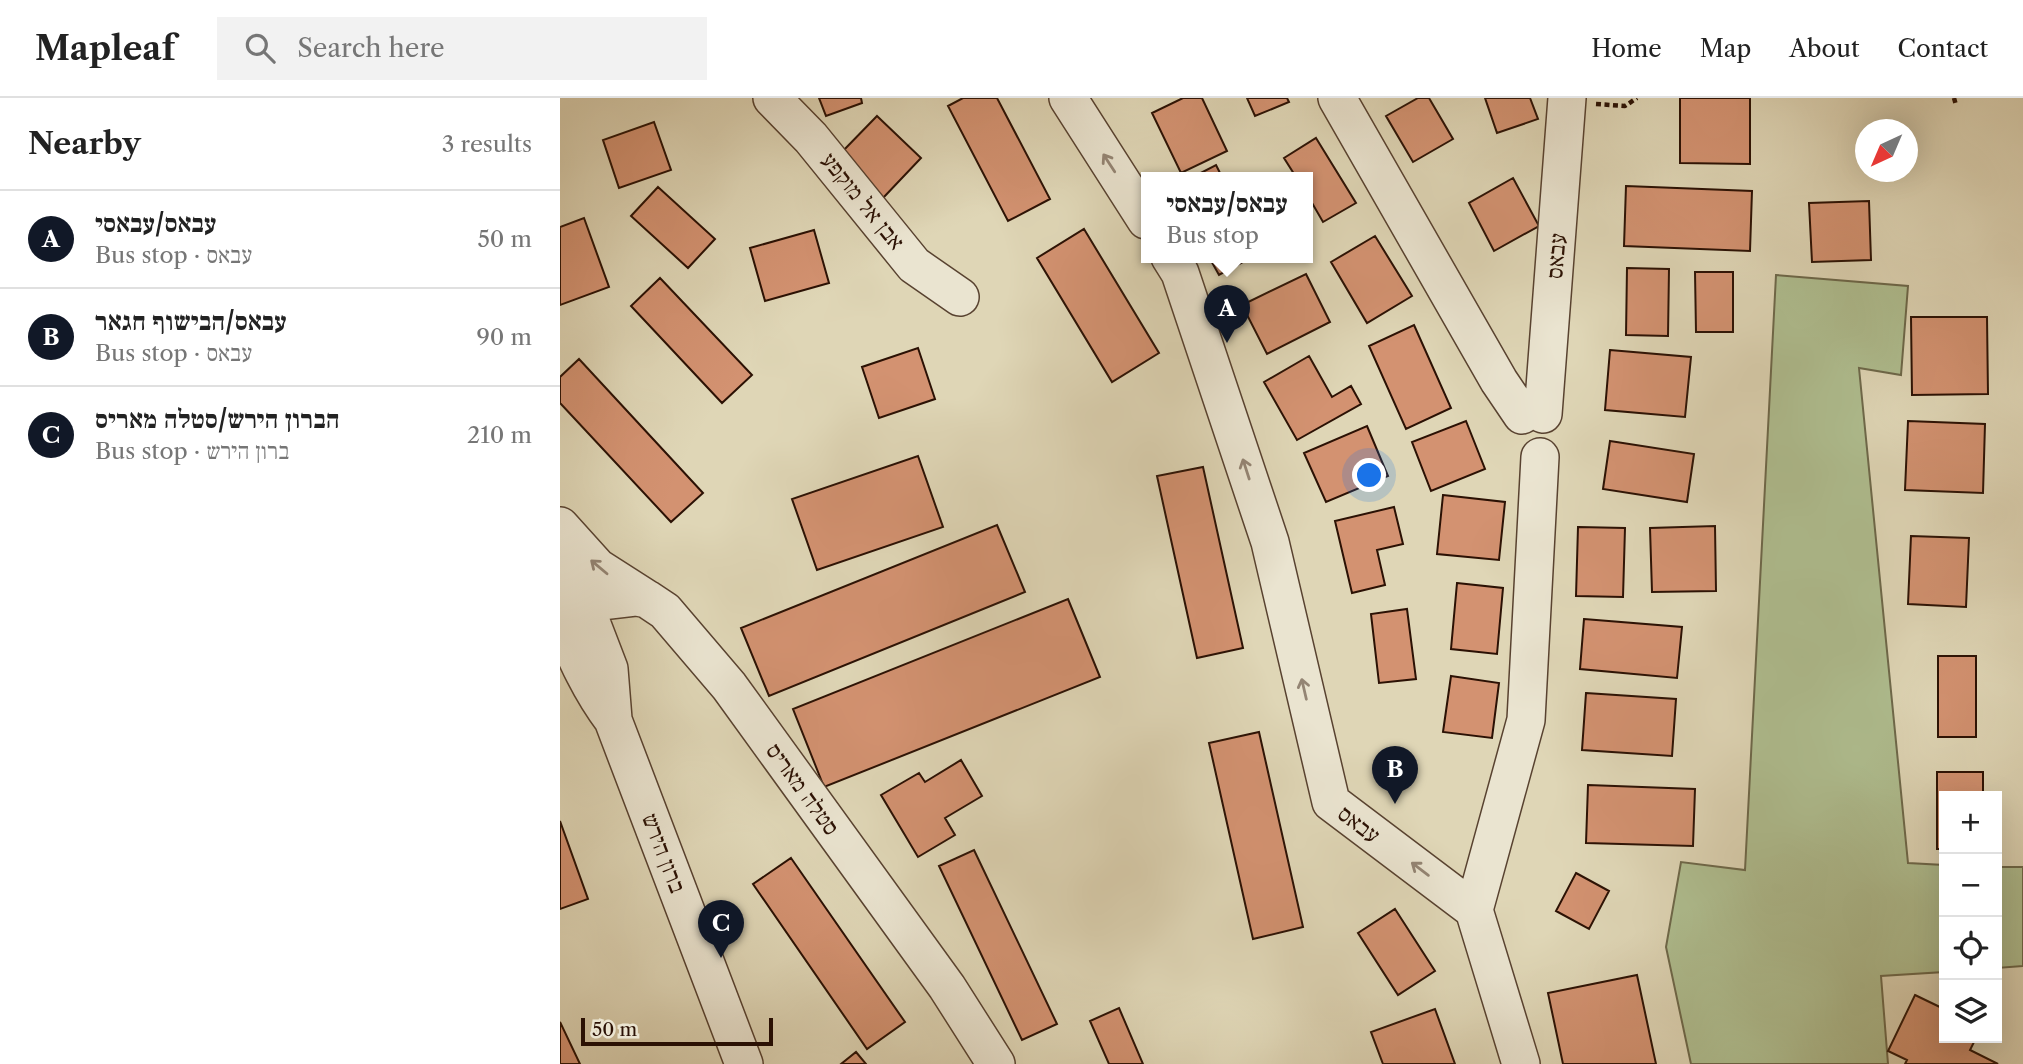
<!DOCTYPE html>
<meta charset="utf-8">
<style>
:root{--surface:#fff;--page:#f2f2f2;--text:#222;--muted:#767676;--line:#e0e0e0;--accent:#111827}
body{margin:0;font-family:"Libre Caslon Text","Frank Ruhl Libre",serif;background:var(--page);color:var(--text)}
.controls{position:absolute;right:21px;bottom:21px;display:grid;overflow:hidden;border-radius:0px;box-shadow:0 7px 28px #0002}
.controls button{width:63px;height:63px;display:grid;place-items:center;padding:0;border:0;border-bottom:2px solid var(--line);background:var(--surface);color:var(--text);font:35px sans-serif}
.compass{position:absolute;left:1295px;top:21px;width:63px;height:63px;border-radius:50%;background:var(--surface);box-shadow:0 7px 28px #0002;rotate:224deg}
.scale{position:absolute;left:21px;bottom:18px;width:192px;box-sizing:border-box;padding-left:7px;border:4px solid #2b1104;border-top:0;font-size:19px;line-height:24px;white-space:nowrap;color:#2b1104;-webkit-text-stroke:5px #eae4d0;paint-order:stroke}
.you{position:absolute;left:810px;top:378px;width:24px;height:24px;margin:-18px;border:5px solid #fff;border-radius:50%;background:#1a73e8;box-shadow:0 0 0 10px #1a73e833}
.badge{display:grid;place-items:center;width:46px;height:46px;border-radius:50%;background:var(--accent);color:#fff;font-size:23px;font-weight:700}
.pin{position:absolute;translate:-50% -58px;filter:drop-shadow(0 2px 4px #0008)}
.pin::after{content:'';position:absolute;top:37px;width:24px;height:21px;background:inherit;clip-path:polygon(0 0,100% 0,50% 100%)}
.popup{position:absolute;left:581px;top:74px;width:172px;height:91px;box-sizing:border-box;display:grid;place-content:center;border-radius:0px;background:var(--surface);filter:drop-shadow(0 2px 5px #0005);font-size:23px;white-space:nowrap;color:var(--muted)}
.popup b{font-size:26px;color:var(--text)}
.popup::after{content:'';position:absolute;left:50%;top:100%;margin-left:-14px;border:14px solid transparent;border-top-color:var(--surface)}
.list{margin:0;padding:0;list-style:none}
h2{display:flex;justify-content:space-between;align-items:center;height:91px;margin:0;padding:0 28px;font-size:30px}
h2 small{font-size:23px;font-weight:400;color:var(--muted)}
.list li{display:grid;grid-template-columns:46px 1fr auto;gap:21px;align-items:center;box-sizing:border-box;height:98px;padding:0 28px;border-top:2px solid var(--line)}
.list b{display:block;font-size:26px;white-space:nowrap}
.list p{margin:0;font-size:23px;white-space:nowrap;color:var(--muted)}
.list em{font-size:23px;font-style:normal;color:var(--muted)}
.icon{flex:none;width:38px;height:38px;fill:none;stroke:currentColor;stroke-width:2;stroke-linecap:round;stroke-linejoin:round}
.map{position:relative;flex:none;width:1463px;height:966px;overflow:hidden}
header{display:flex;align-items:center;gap:42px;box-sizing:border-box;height:98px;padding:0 35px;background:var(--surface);border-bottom:2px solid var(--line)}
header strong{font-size:33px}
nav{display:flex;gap:38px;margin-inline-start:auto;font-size:24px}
.search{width:490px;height:63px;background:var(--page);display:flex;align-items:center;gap:18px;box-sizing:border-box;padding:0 24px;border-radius:0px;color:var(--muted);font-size:26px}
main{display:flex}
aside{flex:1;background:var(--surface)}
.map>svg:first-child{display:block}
.green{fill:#afbe90;stroke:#6d684a;stroke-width:2}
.building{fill:#d39271;stroke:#2b1104;stroke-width:2}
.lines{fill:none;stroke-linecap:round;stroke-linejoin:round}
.minor-casing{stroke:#584230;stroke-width:40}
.path{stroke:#2b1104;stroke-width:4.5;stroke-dasharray:5 3.5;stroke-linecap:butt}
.minor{stroke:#eae4d0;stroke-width:37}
.oneway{stroke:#948574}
.labels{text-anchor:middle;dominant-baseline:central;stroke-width:5;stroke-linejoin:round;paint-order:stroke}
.street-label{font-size:23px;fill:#2b1104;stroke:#eae4d0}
</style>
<header>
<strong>Mapleaf</strong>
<div class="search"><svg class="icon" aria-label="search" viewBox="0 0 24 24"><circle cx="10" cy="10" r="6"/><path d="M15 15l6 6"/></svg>Search here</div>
<nav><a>Home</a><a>Map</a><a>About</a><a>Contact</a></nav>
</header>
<main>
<aside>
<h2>Nearby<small>3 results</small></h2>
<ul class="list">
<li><span class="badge">A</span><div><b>עבאס/עבאסי</b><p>Bus stop · עבאס</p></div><em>50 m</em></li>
<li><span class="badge">B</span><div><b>עבאס/הבישוף חגאר</b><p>Bus stop · עבאס</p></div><em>90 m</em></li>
<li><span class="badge">C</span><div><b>הברון הירש/סטלה מאריס</b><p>Bus stop · ברון הירש</p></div><em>210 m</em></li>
</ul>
</aside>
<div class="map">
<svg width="1463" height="966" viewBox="0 0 1463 966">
<rect width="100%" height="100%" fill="#dfd6b6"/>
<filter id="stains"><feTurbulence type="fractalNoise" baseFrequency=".00286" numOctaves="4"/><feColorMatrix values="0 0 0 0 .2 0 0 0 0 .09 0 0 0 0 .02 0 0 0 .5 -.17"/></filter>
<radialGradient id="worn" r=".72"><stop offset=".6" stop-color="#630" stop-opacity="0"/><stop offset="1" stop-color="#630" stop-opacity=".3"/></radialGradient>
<path class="green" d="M1216,177L1348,188L1341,277L1299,270L1348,765L1384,767V874L1321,878L1328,966H1131L1106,849L1121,764L1185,772Z
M1437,769H1463V868L1437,870Z"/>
<path class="building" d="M259,0H301L302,5L266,18Z
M403,0H437L490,101L448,123L388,8Z
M623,0H642L667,53L621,75L592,15Z
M687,0H727L729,4L695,18Z
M858,0H869L893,41L853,64L826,18Z
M925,0H970L978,21L937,35Z
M1120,0H1190V66L1120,65Z
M317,18L361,60L323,100L279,57Z
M94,24L111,72L59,90L43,42Z
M756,40L796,105L763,124L748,98V79H736L724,60Z
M656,67L662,79H633Z
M953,80L979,128L934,153L909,105Z
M1066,88L1192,93L1190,153L1064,148Z
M98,89L155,141L128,170L71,118Z
M1309,103L1311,162L1252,164L1249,105Z
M24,120L49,189L0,207V129Z
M524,131L599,255L552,284L477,160Z
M254,132L269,185L205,203L190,150Z
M815,138L852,198L807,225L771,164Z
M649,159H692L659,177Z
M1067,170L1109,171L1108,238L1066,237Z
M1135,174H1173V234H1136Z
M746,176L770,224L707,256L682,207Z
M100,180L192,277L162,305L71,208Z
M1351,219H1427L1428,296L1352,297Z
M854,227L891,310L846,331L809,248Z
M358,250L375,301L319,320L302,269Z
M1050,252L1131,259L1125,319L1045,312Z
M749,258L772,299L791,288L801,306L737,342L704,284Z
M19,261L143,395L111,424L0,305V279Z
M906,323L925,371L871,393L852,344Z
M1348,323L1425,326L1423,395L1345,392Z
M807,328L828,378L766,404L744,355Z
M1050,343L1134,356L1127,404L1043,391Z
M358,358L383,429L257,472L232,401Z
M643,369L683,550L637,560L597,378Z
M883,397L945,404L939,462L877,456Z
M834,409L843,446L817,452L825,487L792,495L775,423Z
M437,427L465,494L209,598L181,530Z
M1155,428L1156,493L1092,494L1090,430Z
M1018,429L1065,430L1063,499L1016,498Z
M1351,438L1409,440L1406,509L1348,506Z
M897,485L943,490L937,556L891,551Z
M508,501L540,579L264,689L233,611Z
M847,511L856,581L819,585L811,516Z
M1024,521L1122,529L1117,580L1020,571Z
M1378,558H1416V639H1378Z
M891,578L939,585L932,640L883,634Z
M1026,595L1116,601L1112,658L1022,652Z
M699,634L743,829L693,841L649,645Z
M401,662L422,698L385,720L395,737L358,759L321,697L359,675L365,684Z
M1377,674H1423V698H1384V751H1377Z
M1028,687L1135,691L1133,748L1026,745Z
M0,723L28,801L0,811Z
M414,752L497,926L462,942L379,768Z
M231,760L345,924L307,951L193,786Z
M1016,775L1049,793L1029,831L996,813Z
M835,811L875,873L838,897L798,835Z
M1077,877L1096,966H1003L988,895Z
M1355,897L1384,911V940H1416L1410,952L1438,966H1345L1347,962L1328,953Z
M559,910L583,966H549L530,923Z
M875,911L895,966H823L811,934Z
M0,924L20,966H0Z
M296,954L306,966H281Z"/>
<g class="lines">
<defs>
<path id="minor" d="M212,0L251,40L354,167L400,199
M508,0L586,122
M777,0L939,283L962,317
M610,159L620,175L710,444L771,704L914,812
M983,316L1007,0
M0,428L37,469L87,501
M0,459L16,485L49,571L53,621
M0,513L43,503L77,499L87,501L105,513L169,588L387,889L436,966
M0,522C16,559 29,590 53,622L184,966
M914,812L966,622L980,359
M914,812L961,966"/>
</defs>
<use href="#minor" class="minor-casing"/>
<path class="path" d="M1394,0L1396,7
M1036,6L1065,8L1077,0"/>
<use href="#minor" class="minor"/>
</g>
<defs><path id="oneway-shaft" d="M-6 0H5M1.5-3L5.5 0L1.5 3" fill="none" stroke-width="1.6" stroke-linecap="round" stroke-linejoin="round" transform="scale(1.75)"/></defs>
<g class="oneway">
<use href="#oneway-shaft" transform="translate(549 65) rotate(-123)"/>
<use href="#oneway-shaft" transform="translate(686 371) rotate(-108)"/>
<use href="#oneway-shaft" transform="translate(39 469) rotate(-140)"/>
<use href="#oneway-shaft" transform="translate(744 591) rotate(-103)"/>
<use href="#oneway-shaft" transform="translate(860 771) rotate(-143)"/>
</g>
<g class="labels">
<g class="street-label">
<text transform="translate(303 103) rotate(51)">אבן אל מוקפע</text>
<text transform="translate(996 158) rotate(-85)">עבאס</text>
<text transform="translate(243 691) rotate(54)">סטלה מאריס</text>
<text transform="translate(799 726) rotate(37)">עבאס</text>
<text transform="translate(104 755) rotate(69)">ברון הירש</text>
</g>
</g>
<rect width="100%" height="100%" filter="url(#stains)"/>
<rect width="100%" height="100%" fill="url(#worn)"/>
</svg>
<div class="controls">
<button>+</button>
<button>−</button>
<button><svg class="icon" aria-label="locate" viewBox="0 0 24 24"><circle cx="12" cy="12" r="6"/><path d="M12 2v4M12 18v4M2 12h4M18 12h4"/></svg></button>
<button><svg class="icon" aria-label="layers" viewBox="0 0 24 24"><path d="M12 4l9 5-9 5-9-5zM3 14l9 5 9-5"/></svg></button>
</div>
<svg class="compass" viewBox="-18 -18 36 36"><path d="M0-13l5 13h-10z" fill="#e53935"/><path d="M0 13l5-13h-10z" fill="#767676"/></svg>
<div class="scale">50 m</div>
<div class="you"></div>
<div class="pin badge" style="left:667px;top:245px">A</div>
<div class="popup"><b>עבאס/עבאסי</b>Bus stop</div>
<div class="pin badge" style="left:835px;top:706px">B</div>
<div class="pin badge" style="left:161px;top:860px">C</div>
</div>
</main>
